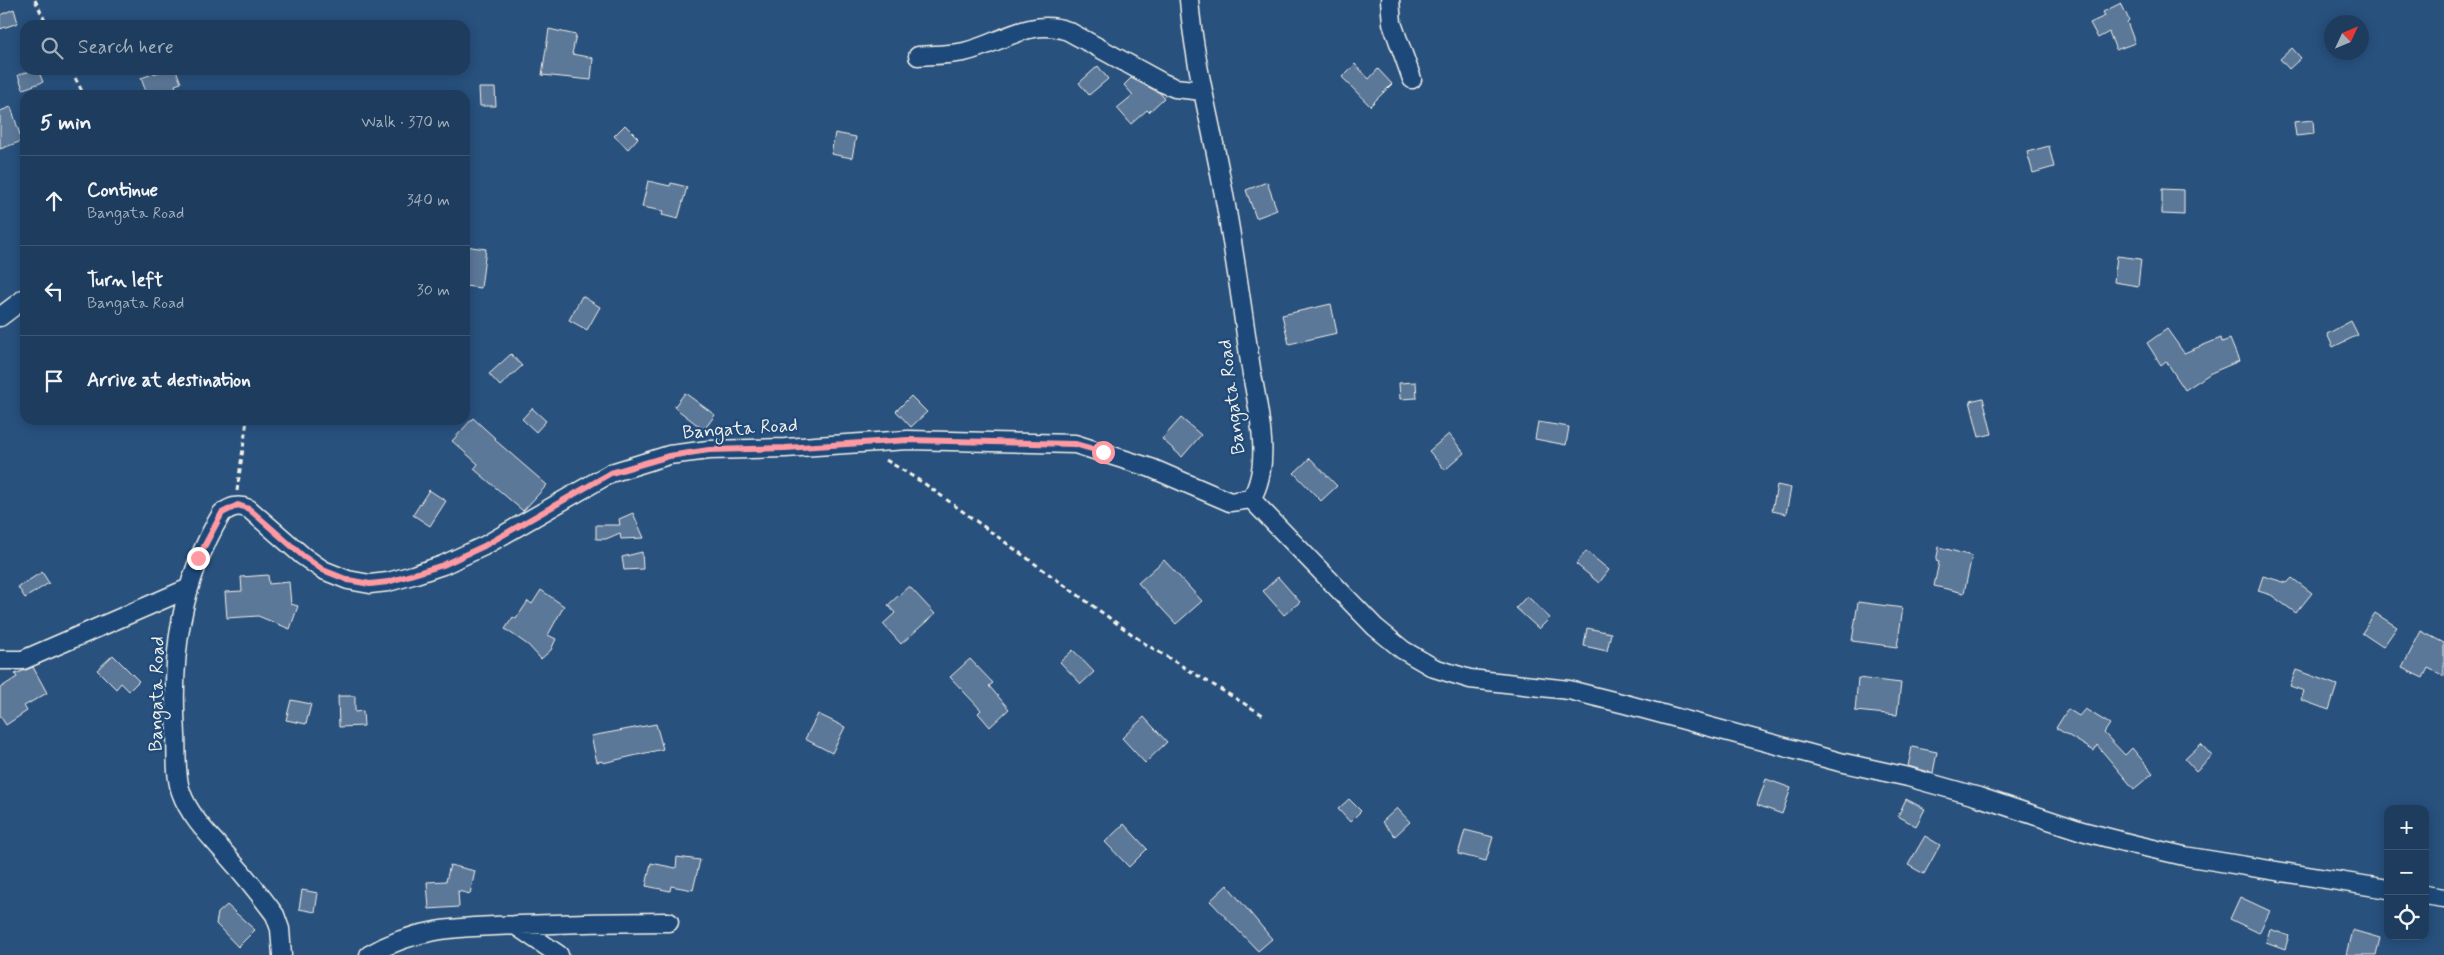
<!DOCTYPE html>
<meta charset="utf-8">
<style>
:root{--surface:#1e3d5e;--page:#264464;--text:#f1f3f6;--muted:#a1aebc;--line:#3c5673}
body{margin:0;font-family:Mynerve,sans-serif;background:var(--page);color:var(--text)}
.controls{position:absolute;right:15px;bottom:15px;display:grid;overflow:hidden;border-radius:10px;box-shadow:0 2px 12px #0003}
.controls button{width:45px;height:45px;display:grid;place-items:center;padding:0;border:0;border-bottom:1px solid var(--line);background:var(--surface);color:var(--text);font:25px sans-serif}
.compass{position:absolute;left:2324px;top:15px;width:45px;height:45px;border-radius:50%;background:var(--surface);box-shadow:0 2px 12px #0003;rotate:46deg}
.stop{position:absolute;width:15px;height:15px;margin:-11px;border:4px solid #ff9aa2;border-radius:50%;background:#fff}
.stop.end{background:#ff9aa2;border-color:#fff;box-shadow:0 1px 5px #0008}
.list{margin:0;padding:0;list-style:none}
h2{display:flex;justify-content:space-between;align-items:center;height:65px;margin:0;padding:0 20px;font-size:21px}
h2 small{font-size:16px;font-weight:400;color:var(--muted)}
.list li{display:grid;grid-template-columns:32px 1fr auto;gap:15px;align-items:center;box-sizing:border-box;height:90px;padding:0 20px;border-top:1px solid var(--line)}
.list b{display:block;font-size:19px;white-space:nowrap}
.list p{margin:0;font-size:16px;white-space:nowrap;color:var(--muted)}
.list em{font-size:16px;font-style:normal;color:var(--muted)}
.icon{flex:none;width:28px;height:28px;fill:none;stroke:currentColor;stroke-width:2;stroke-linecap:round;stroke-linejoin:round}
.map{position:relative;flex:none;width:2444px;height:955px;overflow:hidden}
.search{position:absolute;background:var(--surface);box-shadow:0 2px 12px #0003;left:20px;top:20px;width:450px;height:55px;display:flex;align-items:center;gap:12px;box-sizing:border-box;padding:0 18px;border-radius:15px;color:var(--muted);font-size:19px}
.panel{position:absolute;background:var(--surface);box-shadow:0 2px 12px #0003;left:20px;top:90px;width:450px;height:335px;border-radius:15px}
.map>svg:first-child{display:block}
.building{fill:#5b7899;stroke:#f4f1e8}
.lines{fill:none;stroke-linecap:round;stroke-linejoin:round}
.minor-casing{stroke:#f4f1e8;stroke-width:21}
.path{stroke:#f4f1e8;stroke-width:3;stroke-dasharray:5 4;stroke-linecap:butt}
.minor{stroke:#1f4a7a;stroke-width:18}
.route{stroke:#ff9aa2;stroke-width:6}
.labels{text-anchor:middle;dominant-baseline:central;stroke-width:4.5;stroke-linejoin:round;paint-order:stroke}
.street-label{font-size:19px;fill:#f4f1e8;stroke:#1f4a7a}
</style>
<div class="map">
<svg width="2444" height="955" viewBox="0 0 2444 955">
<rect width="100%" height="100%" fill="#28517e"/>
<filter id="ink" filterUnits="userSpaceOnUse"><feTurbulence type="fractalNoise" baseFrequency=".02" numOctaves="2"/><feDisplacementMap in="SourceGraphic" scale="10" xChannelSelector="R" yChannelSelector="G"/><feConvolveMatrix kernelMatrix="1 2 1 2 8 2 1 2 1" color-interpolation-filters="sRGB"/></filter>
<g filter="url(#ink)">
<path class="building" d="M2121,3L2129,20L2127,22L2135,43L2116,50L2109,32L2098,38L2090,23L2105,16L2103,12Z
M14,9L18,23L0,29V15Z
M549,29L576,35L572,54L593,58L591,80L542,75Z
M2292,48L2301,58L2289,69L2280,59Z
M1355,64L1369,79L1378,69L1392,84L1370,106L1342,77Z
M1098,66L1108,79L1089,95L1079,83Z
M33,70H38L43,82L23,89L18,75Z
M165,70H176L181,83L175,85L178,95H147L141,78Z
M1131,78L1160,93L1164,98L1149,112L1147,110L1131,124L1117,108L1133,95L1124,85Z
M479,88H495L496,106H480Z
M11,107L22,141L0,149V111Z
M2313,120L2314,134L2296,136L2294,122Z
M625,125L638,138L628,149L614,136Z
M835,133L856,137L852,158L831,154Z
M2049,146L2054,167L2033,173L2027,152Z
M648,181L670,186L671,183L687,187L678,219L662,215L663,211L642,207Z
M1267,182L1277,210L1256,218L1246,190Z
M2162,189L2184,190V215L2162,214Z
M465,246L486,249L481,288L465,286Z
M2117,256L2141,259L2138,286L2114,282Z
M582,296L600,307L587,330L569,320Z
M1331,304L1337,333L1289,344L1282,315Z
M2351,321L2358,335L2333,347L2327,334Z
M2167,329L2184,353L2221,338L2222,342L2230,339L2239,361L2211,373L2185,390L2166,361L2161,365L2147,343Z
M511,354L522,366L500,386L489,374Z
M1416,382L1417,398L1400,399L1399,383Z
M685,393L715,415L704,430L674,407Z
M911,396L927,412L911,427L896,411Z
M1983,398L1992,434L1979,437L1970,401Z
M532,408L546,421L536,432L522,419Z
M473,418L496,439L495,440L547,485L523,511L474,469L478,464L452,441Z
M1181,418L1201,435L1182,457L1162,439Z
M1538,422L1569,427L1566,445L1535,439Z
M1449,434L1464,453L1445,470L1429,451Z
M1310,458L1337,486L1321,501L1294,473Z
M1777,485L1791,488L1786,514L1772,511Z
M429,490L446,501L430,526L413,515Z
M633,513L644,538L621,539L620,533L606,539H596V525H620L619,519Z
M1939,547L1972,556L1964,593L1934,586L1939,562L1936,561Z
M1586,551L1609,570L1599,583L1576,564Z
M642,552L643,569L624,570L622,557Z
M1164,560L1202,601L1176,624L1138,583Z
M42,572L49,583L25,598L18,587Z
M268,575L269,584L289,582L291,604L298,606L290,629L258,616L227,618L225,592L242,591L241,577Z
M2263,576L2287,583L2292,578L2312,593L2296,613L2271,595L2258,591Z
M1278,577L1300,602L1284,615L1263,591Z
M909,586L935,614L901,644L883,624L895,613L888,605Z
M541,590L564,606L548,635L556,639L551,650L541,659L528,645L505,629L513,617L516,619L528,601L532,604Z
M1527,596L1550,618L1539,629L1516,608Z
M1858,602L1903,608L1897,647L1852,641Z
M2375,613L2397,627L2383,647L2362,633Z
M1587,628L1611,633L1607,651L1584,646Z
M2421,631L2444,643V676L2428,668L2423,678L2402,668Z
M1073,650L1094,672L1081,684L1060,662Z
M113,655L139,681L129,691L121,683L116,689L97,670Z
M970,659L993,683L989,686L1009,709L990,727L978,713L981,710L950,677Z
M33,667L47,693L24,706L27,711L6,725L0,716V688L17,677L15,674Z
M2296,670L2337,685L2329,710L2301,700L2304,691L2290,686Z
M1858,678L1901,683L1897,715L1855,711Z
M338,696H355V712L363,711L364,726L339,727Z
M291,700L311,704L306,724L286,720Z
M2068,709L2079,716L2085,709L2110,724L2104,733L2125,755L2132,748L2153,773L2134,789L2097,745L2094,751L2056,728Z
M818,714L845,727L832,753L805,739Z
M1144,717L1167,742L1145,763L1122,738Z
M656,724L663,749L603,763V761L597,762L591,736Z
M2201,744L2212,756L2196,771L2185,759Z
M1912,747L1937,752L1933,773L1908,766Z
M1766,779L1791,788L1782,814L1757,805Z
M1349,799L1361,811L1350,822L1338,809Z
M1906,799L1925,809L1916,826L1898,816Z
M1397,808L1410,822L1395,836L1382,822Z
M1124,824L1147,849L1129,867L1105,842Z
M1465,830L1493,837L1486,861L1458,854Z
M1925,836L1940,845L1924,874L1908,865Z
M677,857L700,860L693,890L671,886L670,891L646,886L651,863L676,868Z
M450,865L475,871L470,894L458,891L459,907L429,909L427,882L446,881Z
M1227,885L1272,939L1258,951L1210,901Z
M302,890L318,893L315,912L299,909Z
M2240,897L2270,911L2259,933L2230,919Z
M227,905L255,930L238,947L216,924L218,913Z
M2270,929L2289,936L2285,949L2266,942Z
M2352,930L2380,938L2376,955H2346Z"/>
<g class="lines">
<defs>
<path id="minor" d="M1390,0L1392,23L1412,79
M918,56C933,55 949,55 964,52C1000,44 1030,17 1068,31L1163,83L1175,88L1203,91
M0,317L25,298
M1251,499L1375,627L1403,650L1434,668L1470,679L1569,690L1625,704L1840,762L1908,777L1979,797L2082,831L2132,844L2184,856L2388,889
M0,660H23L187,589
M2425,895L2444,898
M515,925L559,955
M282,955L280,929L275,915C261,896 246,877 230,859C213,839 190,818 181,792C175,775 177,753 176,735C171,655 180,583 222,513C231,507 238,504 249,509L303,556L323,570L348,580L370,584L388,582L413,575L443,565L484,546L611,473L669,455L709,450L785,448L908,440L1075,444L1151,468L1230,502L1251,499C1274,462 1256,403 1250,362C1241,301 1233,240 1221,179C1210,119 1194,61 1189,0
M369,955C418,926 465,927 520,925C570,923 620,922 669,922"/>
</defs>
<use href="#minor" class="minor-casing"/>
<path class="path" d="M35,0L47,25
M71,70L84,95
M886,460L925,484L1144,643L1263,715
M237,491L247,420"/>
<use href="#minor" class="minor"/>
</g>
</g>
<g class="lines" filter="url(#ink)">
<path class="route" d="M198,558L222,513L238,505L249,509L303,556L323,570L348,580L370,584L388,582L443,565L484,546L611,473L669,456L709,450L785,448L908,440L1075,444L1103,452"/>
</g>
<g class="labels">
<g class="street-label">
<text transform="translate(1232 397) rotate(-97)">Bangata Road</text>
<text transform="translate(740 429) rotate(-4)">Bangata Road</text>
<text transform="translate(157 694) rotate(-89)">Bangata Road</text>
</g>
</g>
</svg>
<div class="controls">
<button>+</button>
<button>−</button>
<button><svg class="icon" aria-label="locate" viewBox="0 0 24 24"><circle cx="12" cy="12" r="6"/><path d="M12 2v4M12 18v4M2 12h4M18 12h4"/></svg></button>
</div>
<svg class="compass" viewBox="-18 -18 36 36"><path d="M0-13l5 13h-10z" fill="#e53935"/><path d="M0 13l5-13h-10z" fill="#a1aebc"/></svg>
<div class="stop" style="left:1103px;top:452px"></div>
<div class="stop end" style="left:198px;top:558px"></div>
<div class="search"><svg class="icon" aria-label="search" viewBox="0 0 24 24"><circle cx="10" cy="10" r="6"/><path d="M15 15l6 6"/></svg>Search here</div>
<section class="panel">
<h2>5 min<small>Walk · 370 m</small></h2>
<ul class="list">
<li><svg class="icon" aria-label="ahead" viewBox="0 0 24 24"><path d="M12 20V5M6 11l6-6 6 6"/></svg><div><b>Continue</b><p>Bangata Road</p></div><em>340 m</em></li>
<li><svg class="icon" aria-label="left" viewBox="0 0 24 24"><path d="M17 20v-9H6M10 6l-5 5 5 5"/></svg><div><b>Turn left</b><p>Bangata Road</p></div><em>30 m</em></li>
<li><svg class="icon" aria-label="arrive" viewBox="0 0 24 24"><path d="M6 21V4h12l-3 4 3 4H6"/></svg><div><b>Arrive at destination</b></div></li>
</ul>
</section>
</div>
